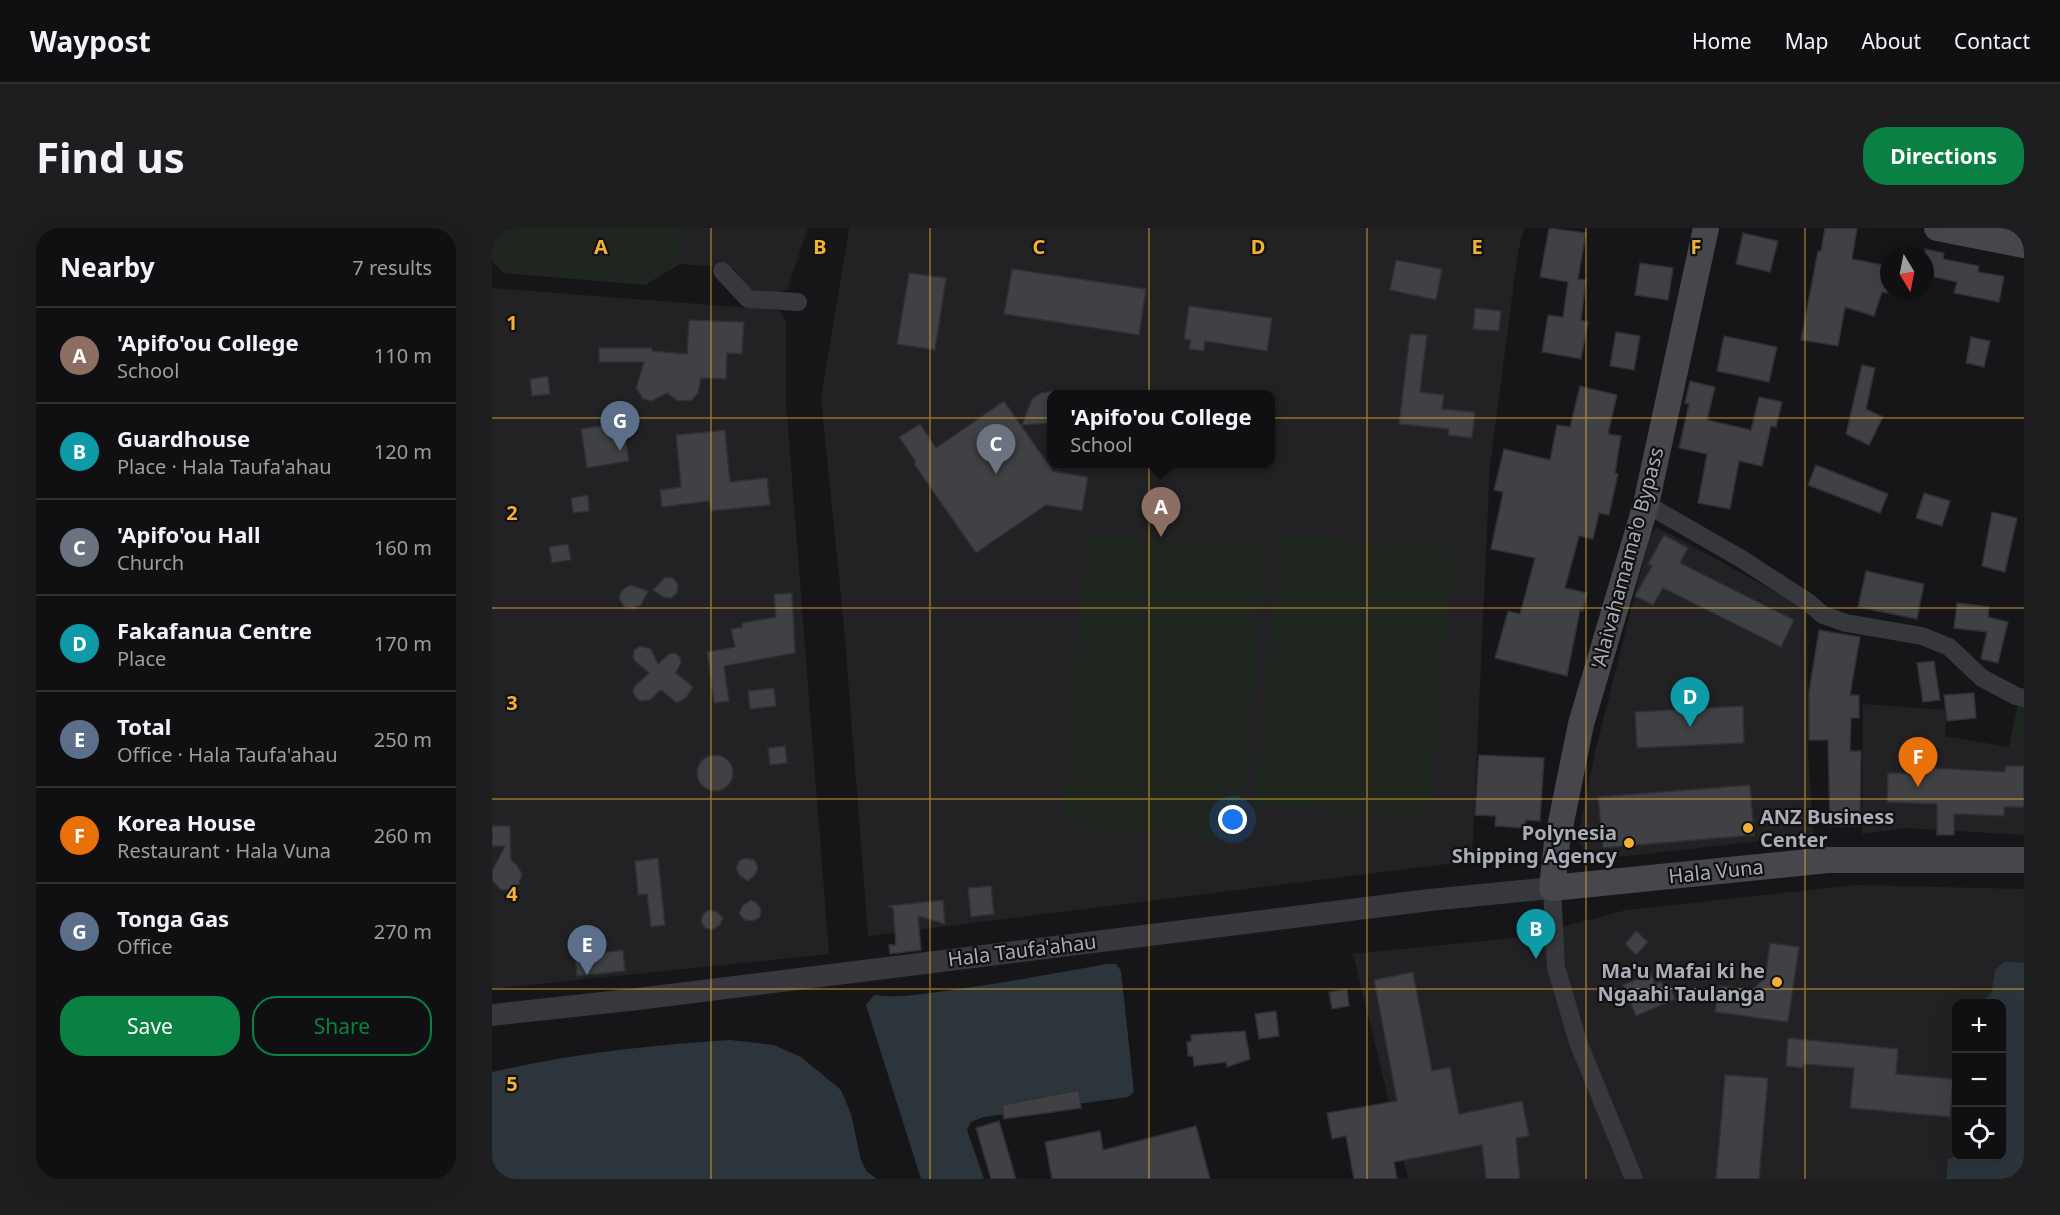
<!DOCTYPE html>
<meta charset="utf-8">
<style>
:root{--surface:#101012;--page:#1e1e20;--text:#f1f3f6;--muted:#9c9d9f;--line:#303032;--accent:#0b8043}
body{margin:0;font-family:"Noto Sans",sans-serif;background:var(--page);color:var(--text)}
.controls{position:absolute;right:18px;bottom:18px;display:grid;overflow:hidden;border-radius:12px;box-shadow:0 6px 24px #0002}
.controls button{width:54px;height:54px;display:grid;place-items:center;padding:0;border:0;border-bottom:2px solid var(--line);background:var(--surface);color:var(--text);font:30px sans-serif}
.compass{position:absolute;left:1388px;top:18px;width:54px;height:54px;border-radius:50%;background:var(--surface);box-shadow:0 6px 24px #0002;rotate:170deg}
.you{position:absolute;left:741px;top:592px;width:21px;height:21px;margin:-15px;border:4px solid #fff;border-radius:50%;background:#1a73e8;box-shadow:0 0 0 9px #1a73e833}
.badge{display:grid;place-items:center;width:39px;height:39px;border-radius:50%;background:var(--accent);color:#fff;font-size:20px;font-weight:700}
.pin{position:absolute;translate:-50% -50px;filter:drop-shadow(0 2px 3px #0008)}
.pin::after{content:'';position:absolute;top:32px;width:21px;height:18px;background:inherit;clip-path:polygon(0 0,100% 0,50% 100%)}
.popup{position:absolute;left:555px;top:162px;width:228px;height:78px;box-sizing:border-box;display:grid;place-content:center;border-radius:12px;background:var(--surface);filter:drop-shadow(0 2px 4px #0005);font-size:20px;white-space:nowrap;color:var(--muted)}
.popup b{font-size:22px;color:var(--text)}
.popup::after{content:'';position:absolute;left:50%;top:100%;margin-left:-12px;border:12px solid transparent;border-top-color:var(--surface)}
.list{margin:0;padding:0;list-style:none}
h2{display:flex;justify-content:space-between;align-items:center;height:78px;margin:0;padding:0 24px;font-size:26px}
h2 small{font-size:20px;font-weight:400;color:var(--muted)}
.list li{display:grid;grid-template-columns:39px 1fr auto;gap:18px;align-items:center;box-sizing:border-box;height:96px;padding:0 24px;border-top:2px solid var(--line)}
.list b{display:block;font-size:22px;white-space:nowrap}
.list p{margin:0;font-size:20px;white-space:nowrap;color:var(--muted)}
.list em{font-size:20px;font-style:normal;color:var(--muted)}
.actions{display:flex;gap:12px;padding:18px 24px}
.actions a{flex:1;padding:14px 0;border:2px solid var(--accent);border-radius:24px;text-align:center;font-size:21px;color:var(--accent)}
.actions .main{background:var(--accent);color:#fff}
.icon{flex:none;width:33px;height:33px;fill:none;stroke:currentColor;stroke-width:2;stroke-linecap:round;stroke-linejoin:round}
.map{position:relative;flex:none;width:1532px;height:951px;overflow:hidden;border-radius:24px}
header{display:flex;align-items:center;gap:36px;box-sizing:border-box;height:84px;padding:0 30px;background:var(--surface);border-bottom:2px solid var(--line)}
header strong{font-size:28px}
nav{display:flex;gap:33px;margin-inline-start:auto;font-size:21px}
.intro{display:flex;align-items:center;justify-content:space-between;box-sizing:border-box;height:144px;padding:0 36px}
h1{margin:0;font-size:42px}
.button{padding:15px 27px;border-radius:24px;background:var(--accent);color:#fff;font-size:21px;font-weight:700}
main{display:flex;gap:36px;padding:0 36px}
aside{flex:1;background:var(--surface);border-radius:24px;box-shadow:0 6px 24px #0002}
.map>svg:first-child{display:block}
.built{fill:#222225;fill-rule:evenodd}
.green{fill:#1e261f}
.water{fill:#2c353c}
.building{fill:#404145;stroke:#303034;stroke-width:1.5}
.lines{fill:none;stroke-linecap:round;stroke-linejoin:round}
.minor{stroke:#37383d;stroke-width:18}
.tertiary{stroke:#37383d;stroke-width:22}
.secondary{stroke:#45474d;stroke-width:26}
.grid{fill:none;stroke:#f2b134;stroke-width:1.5;stroke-opacity:0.55}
.poi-dot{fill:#f2b134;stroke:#111113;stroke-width:2}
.labels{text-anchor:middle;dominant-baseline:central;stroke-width:4.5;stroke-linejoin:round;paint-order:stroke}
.street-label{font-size:20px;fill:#a8adb8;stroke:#111113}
.poi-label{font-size:20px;font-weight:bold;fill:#a8adb8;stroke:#111113;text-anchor:end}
.grid-label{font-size:20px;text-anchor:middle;font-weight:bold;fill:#f2b134;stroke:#111113;stroke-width:4.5;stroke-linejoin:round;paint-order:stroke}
</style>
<header>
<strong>Waypost</strong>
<nav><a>Home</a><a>Map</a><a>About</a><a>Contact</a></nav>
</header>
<div class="intro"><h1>Find us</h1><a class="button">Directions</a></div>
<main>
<aside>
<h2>Nearby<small>7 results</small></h2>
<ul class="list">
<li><span class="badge" style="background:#8d6e63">A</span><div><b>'Apifo'ou College</b><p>School</p></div><em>110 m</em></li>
<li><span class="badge" style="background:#0f9aa8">B</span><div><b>Guardhouse</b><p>Place · Hala Taufa'ahau</p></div><em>120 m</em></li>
<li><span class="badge" style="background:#6b7280">C</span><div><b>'Apifo'ou Hall</b><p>Church</p></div><em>160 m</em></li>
<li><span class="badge" style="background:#0f9aa8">D</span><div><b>Fakafanua Centre</b><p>Place</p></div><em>170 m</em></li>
<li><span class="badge" style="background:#5c6f8a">E</span><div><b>Total</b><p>Office · Hala Taufa'ahau</p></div><em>250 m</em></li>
<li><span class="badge" style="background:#e8710a">F</span><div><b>Korea House</b><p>Restaurant · Hala Vuna</p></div><em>260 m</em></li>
<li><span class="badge" style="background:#5c6f8a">G</span><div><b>Tonga Gas</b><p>Office</p></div><em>270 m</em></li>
</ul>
<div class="actions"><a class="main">Save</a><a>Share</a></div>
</aside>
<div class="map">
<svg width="1532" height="951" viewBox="0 0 1532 951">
<rect width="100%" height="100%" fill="#161618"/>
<path class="built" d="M191,0H316L296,60L286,65L258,62L241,40L188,36Z
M357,0H1032L1026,24L998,238L980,633L376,708L352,398L329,170ZM560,166H778V236H560Z
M0,60L286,82L294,92V174L337,726L0,761Z
M1165,299L1315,381L1316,526L1322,607L1100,632L1085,612L1104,520L1158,307Z
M1371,476L1454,482L1453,508L1517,519H1532V607L1414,600L1370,606Z
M1363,657L1532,661V735L1513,733L1503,742L1499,766L1488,775L1464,776L1466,929L1456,931L1454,951H916L861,726L1032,709L1134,682Z"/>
<path class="green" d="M0,0H191L188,36L153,57L11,45L0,33Z
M789,305L963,322L936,593L762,576Z
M594,307L773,320L750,612L571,598Z
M1526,475L1532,476V519H1517Z"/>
<path class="water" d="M1513,733L1532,735V951H1454L1456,931L1466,928H1510V776L1488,775L1499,766L1503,742Z
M615,736H624L629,743L642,864L636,869L492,889L479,894L475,902L492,951H429L374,777L382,767C407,771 435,765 460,762C512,755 564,745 615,736Z
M238,812L282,817L309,829L349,862L359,886L369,932L375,944L385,951H0V844C78,826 158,817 238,812Z"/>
<path class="building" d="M1057,0L1094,5L1086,51L1094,52L1089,92L1096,94L1089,131L1050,124L1056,87L1071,89L1076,54L1048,49Z
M1333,0H1365L1360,31L1397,38V65L1390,64L1382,88L1353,79L1346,118L1309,112L1326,23H1329Z
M1251,5L1286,13L1278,44L1244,36Z
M1433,21L1452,25L1451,31L1487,38L1486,44L1512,48L1507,74L1462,65L1465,54L1433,47Z
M904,32L950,41L944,72L898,62Z
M1148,35L1181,40L1176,72L1143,67Z
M520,41L654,61L647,107L512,86Z
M417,45L454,50L443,122L405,116Z
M697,78L780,90L775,123L713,113L712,123L697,121L699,112L692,111Z
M983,80L1009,83L1007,103L981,101Z
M197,92L252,94L250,126L235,125L234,151L209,150L206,165L200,172L186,173L175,165L160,173L151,171L144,160L152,134H107V120H160V123L195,126Z
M1124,104L1148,108L1142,142L1118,138Z
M918,106L935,107L928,164L952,167L950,181L983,184L980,210L956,207L957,201L907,196Z
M1232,108L1285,119L1277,154L1225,143Z
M1479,109L1498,113L1492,139L1474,135Z
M1370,137L1383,140L1374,181L1391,189L1377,217L1354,206Z
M56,148L58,166L40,168L38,151Z
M1198,153L1223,159L1215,192L1259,202L1267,169L1290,174L1284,199L1279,198L1270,238L1247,233L1238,281L1206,275L1215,226L1187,220L1197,176L1193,175Z
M1088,158L1125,167L1116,206L1129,208L1123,245L1126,246L1117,287L1107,285L1101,311L1087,308L1073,360L1095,365L1091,383L1088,382L1075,448L1003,430L1016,383L1028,386L1043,330L999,321L1011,264L1002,262L1012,221L1058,232L1065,197L1078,199Z
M560,163V195L530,197L540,171L549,165Z
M512,173L561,243L596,249L590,283L554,277L484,325L422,236L424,234L407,209L428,196L444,220Z
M123,196L127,215L134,214L137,233L95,240L89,201Z
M233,202L238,254L275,250L278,277L219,283L217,273L170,279L168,262L189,259L184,207Z
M1324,237L1396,266L1388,285L1316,257Z
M1432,265L1458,273L1450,298L1424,290Z
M96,267L97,283L81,285L79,270Z
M1500,284L1525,290L1513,344L1490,338Z
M1172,307L1196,320L1188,335L1302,392L1289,419L1171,360L1161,377L1143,368L1160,338L1156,336Z
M76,316L79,332L60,335L57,319Z
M1374,343L1432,356L1425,391L1366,379Z
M173,349L181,350L186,356L185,365L179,370L171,369L161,362Z
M138,357L156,363L149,377L141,381L132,379L127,370L130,362Z
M300,365L303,425L232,438L237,473L222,475L215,424L243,419L239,401L250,399V395L284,389L282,366Z
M1465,375L1497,379L1496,389L1516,394L1506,435L1489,431L1495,404L1462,400Z
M1327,402L1368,409L1358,467H1367V490H1359L1358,523H1369L1368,598H1338L1336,512H1317V464Z
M148,418L159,421L166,436L177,426L183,425L188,429L189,435L184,445L201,459L194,470L185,475L169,462L158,472L149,473L145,471L141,464L142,459L157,445L143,433L141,430L142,422Z
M1442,433L1448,472L1431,474L1425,435Z
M282,460L284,478L258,481L256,463Z
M1482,465L1484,490L1455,493L1452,467Z
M1251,478L1252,515L1145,520L1143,484Z
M293,518L295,535L278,537L276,520Z
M987,527L1052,530L1048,593L1034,592L1033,600L1003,598L1004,588L983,587Z
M205 545a18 18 0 1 1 36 0a18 18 0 1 1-36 0Z
M1513,538H1532V579H1512V588L1462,586V607H1445V576L1395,574L1396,545L1427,546V539L1513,544Z
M1258,557L1262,607L1111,620L1106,569Z
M0,598H18L19,632L25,637L30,646L27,656L18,662H9L0,652V643L13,618H0Z
M166,630L173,697L159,699L155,666L146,667L143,633Z
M254,630L262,632L266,639L263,647L256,653L248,648L244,641L247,633Z
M499,658L502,686L479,689L476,660Z
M259,672L264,674L269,681L268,689L261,693L253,692L247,686L250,678Z
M451,672L453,696L426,688L429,722L398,726L397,717H404L401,680L395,678Z
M217,682L225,684L231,690L227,698L220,702L213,700L209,694L211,686Z
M1144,703L1156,714L1144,727L1133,716Z
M1278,715L1307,719L1296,794L1223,784L1227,758L1260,762L1273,750Z
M131,722L133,743L85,748L83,728Z
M921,744L940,843L958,839L967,886L1030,873L1037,908L1024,910L1028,951H994L990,917L902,934L905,951H862L854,908L840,911L835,885L905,873L882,752Z
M1159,745L1163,756L1169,753L1172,759L1177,757L1183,771L1144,788L1131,757Z
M855,761L857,778L840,781L837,764Z
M784,783L787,808L767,811L763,786Z
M753,803L758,831L735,839L734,834L702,838L701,828H696L695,814L699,813V807Z
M1296,810L1406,821L1404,846L1461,851L1458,889L1358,880L1362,840L1312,836L1311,840L1294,838Z
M1233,847L1276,850L1267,951H1224Z
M587,862L589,880L512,891L510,877Z
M507,893L524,951H499L484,900Z
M704,898L718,951H560L553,914L608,903L611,922Z"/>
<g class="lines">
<path class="minor" d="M230,43L256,71L306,74
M1154,276L1248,330L1316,374L1331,387L1354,395L1430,408L1457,419L1490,450L1524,468L1532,470
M1060,660L1064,739L1086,814L1142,951"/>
<path class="tertiary" d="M0,787L146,771L938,672L1060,660"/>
<path class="secondary" d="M1214,0L1154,276L1089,496L1065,614L1060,660L1336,632H1532
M1445,0L1532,17"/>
</g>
<path class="grid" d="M219,0V951M438,0V951M657,0V951M875,0V951M1094,0V951M1313,0V951M0,190H1532M0,380H1532M0,571H1532M0,761H1532"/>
<g class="poi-dot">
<circle cx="1256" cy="600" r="6"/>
<circle cx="1137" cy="615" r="6"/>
<circle cx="1285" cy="754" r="6"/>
</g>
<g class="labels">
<g class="street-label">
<text transform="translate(1135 330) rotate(-75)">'Alaivahamama'o Bypass</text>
<text transform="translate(1224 643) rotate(-6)">Hala Vuna</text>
<text transform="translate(530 722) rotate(-7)">Hala Taufa'ahau</text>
</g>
<g class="poi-label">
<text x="1268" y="588" text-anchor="start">ANZ Business<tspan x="1268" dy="23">Center</tspan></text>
<text x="1125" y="604">Polynesia<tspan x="1125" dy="23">Shipping Agency</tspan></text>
<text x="1273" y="742">Ma'u Mafai ki he<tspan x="1273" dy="23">Ngaahi Taulanga</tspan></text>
</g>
</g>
<g class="grid-label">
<text x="109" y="26">A</text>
<text x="328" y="26">B</text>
<text x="547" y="26">C</text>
<text x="766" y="26">D</text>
<text x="985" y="26">E</text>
<text x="1204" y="26">F</text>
<text x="20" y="102">1</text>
<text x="20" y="292">2</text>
<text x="20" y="482">3</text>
<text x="20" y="673">4</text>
<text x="20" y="863">5</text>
</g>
</svg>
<div class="controls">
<button>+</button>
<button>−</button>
<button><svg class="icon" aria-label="locate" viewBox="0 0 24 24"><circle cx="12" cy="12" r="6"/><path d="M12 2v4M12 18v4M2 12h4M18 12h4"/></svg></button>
</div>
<svg class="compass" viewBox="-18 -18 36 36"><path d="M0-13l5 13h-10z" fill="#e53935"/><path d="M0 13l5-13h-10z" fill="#9c9d9f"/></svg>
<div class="you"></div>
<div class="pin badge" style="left:669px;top:309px;background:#8d6e63">A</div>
<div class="popup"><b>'Apifo'ou College</b>School</div>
<div class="pin badge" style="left:1044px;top:731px;background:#0f9aa8">B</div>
<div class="pin badge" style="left:504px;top:246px;background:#6b7280">C</div>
<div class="pin badge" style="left:1198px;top:499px;background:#0f9aa8">D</div>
<div class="pin badge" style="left:95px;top:747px;background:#5c6f8a">E</div>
<div class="pin badge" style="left:1426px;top:559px;background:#e8710a">F</div>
<div class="pin badge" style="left:128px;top:223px;background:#5c6f8a">G</div>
</div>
</main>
